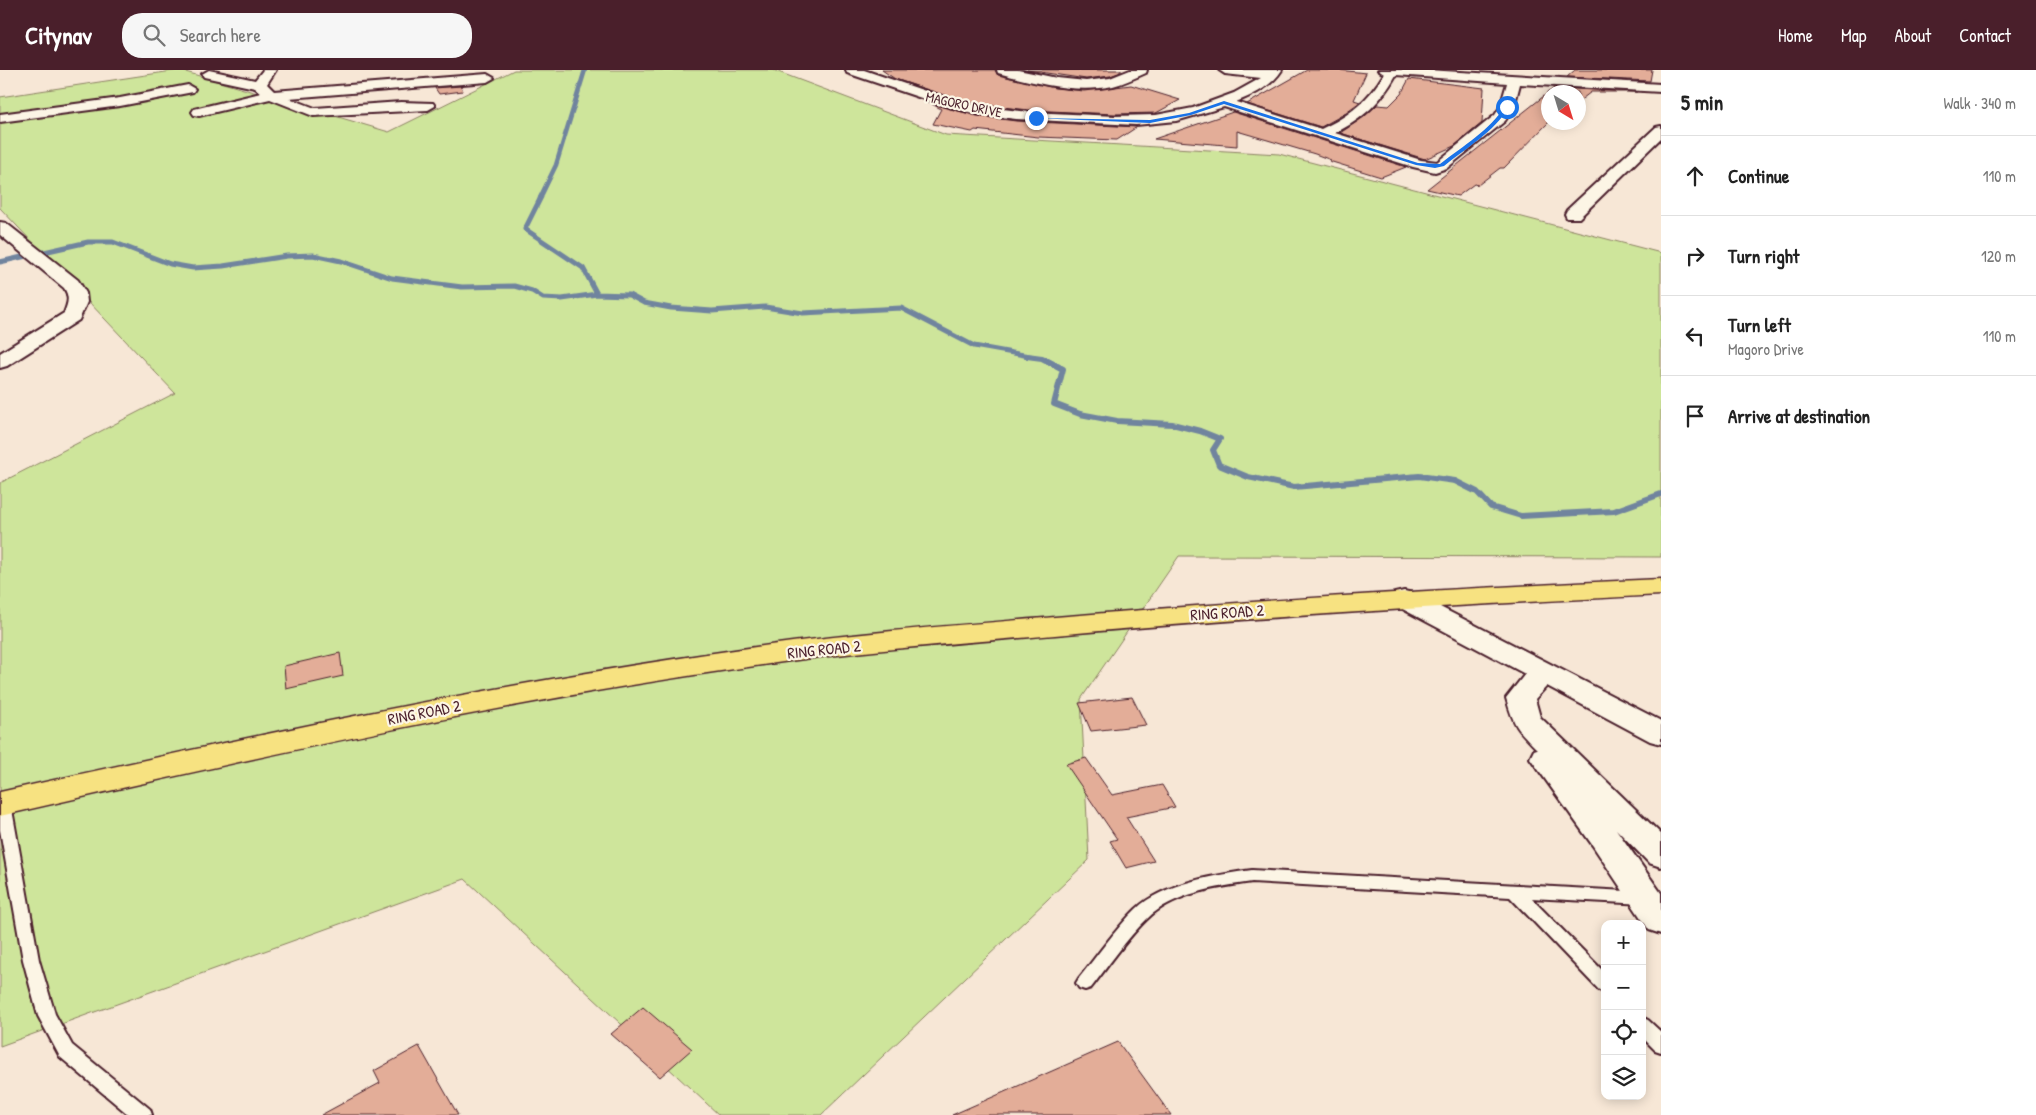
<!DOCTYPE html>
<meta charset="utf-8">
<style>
:root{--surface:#fff;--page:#f6f6f6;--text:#222;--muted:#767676;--line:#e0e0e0;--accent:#4a1f2b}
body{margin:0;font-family:"Patrick Hand",sans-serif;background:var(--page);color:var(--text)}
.controls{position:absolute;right:15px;bottom:15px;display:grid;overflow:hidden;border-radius:10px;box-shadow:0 2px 12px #0003}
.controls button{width:45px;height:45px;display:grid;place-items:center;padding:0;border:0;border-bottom:1px solid var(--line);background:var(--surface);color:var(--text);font:25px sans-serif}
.compass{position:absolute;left:1541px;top:15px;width:45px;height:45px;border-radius:50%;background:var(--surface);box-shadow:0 2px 12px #0003;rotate:142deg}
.stop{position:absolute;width:15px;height:15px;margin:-11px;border:4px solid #1a73e8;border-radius:50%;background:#fff}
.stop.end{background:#1a73e8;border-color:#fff;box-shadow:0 1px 5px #0008}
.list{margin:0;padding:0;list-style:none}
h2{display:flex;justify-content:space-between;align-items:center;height:65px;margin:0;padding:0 20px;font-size:21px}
h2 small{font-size:16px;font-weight:400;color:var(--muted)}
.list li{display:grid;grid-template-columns:32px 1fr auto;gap:15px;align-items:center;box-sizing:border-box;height:80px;padding:0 20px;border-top:1px solid var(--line)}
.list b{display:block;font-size:19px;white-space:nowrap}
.list p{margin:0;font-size:16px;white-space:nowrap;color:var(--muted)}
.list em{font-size:16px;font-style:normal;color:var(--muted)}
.icon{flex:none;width:28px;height:28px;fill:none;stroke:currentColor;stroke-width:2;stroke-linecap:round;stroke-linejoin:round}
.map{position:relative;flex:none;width:1661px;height:1045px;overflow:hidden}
header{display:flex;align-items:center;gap:30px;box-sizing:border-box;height:70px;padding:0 25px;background:var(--accent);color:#fff}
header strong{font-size:24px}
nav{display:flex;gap:28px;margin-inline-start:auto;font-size:18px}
.search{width:350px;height:45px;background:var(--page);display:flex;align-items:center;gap:12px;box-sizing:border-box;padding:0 18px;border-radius:20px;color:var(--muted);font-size:19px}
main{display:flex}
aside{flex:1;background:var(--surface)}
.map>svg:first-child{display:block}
.green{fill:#cee59b;stroke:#8c8263}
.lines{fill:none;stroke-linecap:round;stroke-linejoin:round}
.stream-far2{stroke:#70849e;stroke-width:4.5}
.stream-far1{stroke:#70849e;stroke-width:5}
.stream{stroke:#70849e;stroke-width:6}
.building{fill:#e3ad98;stroke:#4a1f2b}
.lane-casing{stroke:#4a1f2b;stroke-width:4}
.street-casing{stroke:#4a1f2b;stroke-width:4}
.primary-casing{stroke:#4a1f2b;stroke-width:3}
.lane{fill:#fcf5e5;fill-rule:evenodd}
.street{fill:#fcf5e5;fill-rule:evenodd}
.primary{fill:#f7e281;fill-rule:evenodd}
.route{fill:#1a73e8}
.labels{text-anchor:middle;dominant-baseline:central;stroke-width:4.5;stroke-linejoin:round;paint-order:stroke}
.far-street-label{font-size:14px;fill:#4a1f2b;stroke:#fcf5e5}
.street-label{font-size:16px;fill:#4a1f2b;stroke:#fcf5e5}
</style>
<header>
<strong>Citynav</strong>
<div class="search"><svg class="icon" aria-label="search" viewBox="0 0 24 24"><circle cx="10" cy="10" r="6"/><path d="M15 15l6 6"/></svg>Search here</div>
<nav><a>Home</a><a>Map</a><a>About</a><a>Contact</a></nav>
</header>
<main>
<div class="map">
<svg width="1661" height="1045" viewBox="0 0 1661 1045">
<rect width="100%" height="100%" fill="#f7e7d6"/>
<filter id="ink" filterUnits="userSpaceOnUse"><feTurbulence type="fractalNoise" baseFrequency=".02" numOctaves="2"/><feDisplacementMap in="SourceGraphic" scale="10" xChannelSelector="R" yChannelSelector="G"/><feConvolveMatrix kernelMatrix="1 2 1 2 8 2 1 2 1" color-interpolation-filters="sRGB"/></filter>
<g filter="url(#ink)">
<path class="green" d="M179,0L389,62L514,0H773L946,65L1279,84L1661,183V487L1179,486L1081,629L1089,790L821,1045H719L465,809L0,976V413L175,323L0,138V27Z"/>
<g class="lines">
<path class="stream-far2" d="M540,128L556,95L585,0"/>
<path class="stream-far1" d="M541,127L525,159L583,198L597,224
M0,192L88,172H113L170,194L193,198L223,196L287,186L313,185L341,191L392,208L462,217L514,216L532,221L543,228L562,229L597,224L629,225L644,233L671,238L712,241L765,237L803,243L901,238L974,276L1035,287"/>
<path class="stream" d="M1027,286L1042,288L1063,299L1054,334L1080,344L1117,351L1172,354L1200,361L1220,369L1213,380L1219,395L1248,407L1294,417L1419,406L1455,411L1477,422L1491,437L1521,446L1614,441L1661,424"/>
</g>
<path class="building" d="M882,0H995L998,5L1055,18L1084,21L1131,15L1180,30L1156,43L1115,44L1029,40L977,34L941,24L895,9Z
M1027,0H1121V2L1110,6L1086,9Z
M1307,0H1338L1366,3L1354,30L1360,32L1339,47L1321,57L1247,34Z
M1575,0H1652L1650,11L1567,7Z
M1409,9L1484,18L1482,53L1454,76L1425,89L1340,63L1364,47L1377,35L1389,36L1401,24Z
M461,16L463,21L439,24L435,18Z
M1554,18L1637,22H1591L1578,32V22H1548L1549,52L1504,98H1500L1478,115L1474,114L1458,126L1427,119Z
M932,34L977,46L1016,51L1137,57L1117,70L1038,67L975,60L972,62L933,54L941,39Z
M1233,42L1406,97L1381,107L1329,91L1331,90L1315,84L1237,61V76L1154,69Z
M340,583L343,606L286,619L284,596Z
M1132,627L1146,655L1091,661L1079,633Z
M1086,688L1112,725L1162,715L1175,737L1126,747L1154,791L1126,798L1110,771L1117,769L1066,694Z
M643,937L692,979L660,1007L611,964Z
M1118,972L1171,1045H952Z
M419,976L458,1045H321L380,1013L374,1001Z"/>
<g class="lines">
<defs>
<path id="lane" d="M3,728L8,730L11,734L39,890L55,944L72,975L150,1039L152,1045H129L60,987L38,946L23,890L0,760V729Z
M1252,800L1644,822L1650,823L1652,828L1650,833L1644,834L1531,828L1605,903V922L1599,920L1510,827L1252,812C1217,817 1173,823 1147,849C1126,869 1109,895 1091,918L1085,920L1079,918L1076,913L1079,908C1096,887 1117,857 1136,839C1163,813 1216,805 1252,800Z
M1642,947L1648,950L1661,962V982L1655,980L1642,967Z"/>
<path id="street" d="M209,0L255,10L263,0H276L267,14L274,21L487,4L494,8L487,12L289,28L315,38L401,32L433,33L435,36L428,40L313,46L270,29L199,46L194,45L192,42L194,39L261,23L255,18L204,7L202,4Z
M846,0H864L940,26L977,36L1029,42L1115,46L1156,45L1193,38L1234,23L1261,8L1225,4L1219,0H1282C1272,16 1254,25 1236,32L1321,59C1349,46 1368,31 1384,4L1378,0H1427L1661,14V22L1520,14L1514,37L1505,51L1447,98L1435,102L1413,97L1224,37L1176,51L1136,55L1016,49L977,44L945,36L847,3ZM1396,5L1507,13L1500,37L1495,45L1437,92L1421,90L1335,63C1363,49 1381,32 1396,5Z
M997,0H1018L1057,8L1086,11L1110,8L1130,0H1147L1146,3C1135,8 1124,13 1113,16C1075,24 1035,13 998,3Z
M188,15L195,19L193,22L120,36L0,52V44L120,28Z
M1661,56V68L1579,148H1567L1565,144L1567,140L1656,57Z
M0,152L6,153L78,210L86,223L87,232L79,250L7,296L0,298V283L64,243C68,233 70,227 64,218L0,165Z
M1404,521L1413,523L1661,651V674L1650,671L1547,616L1535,629L1540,647L1661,764V797L1649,793L1616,759L1661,823V864L1649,860L1593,776L1530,688L1534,680L1537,679C1517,659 1514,656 1506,628L1525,604L1395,535L1391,529L1395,523Z"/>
<path id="primary" d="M1661,509V525C1459,535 1257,547 1055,565C960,573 864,580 769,594C510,630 255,687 0,746V722C255,665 511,610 770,575C865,562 960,555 1055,547C1257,530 1459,518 1661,509Z"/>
</defs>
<use href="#lane" class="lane-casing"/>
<use href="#street" class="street-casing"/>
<use href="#primary" class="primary-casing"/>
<use href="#lane" class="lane"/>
<use href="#street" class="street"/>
<use href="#primary" class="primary"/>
</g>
</g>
<path class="route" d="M1224,31L1418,93L1440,94C1463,76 1490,60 1505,36L1509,37C1494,62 1466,78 1444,96L1435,98L1416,95L1224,34L1191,45L1150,53L1034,48L1150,50L1189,43Z"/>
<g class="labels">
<g class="far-street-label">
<text transform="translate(964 34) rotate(12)">MAGORO DRIVE</text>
</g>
<g class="street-label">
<text transform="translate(1227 542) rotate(-4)">RING ROAD 2</text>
<text transform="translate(824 579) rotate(-6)">RING ROAD 2</text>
<text transform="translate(424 642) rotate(-11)">RING ROAD 2</text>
</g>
</g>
</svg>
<div class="controls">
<button>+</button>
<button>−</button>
<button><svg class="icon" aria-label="locate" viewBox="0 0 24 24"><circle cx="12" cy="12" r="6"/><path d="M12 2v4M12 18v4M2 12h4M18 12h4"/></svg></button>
<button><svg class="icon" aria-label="layers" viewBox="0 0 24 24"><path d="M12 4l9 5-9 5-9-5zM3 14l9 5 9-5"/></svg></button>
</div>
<svg class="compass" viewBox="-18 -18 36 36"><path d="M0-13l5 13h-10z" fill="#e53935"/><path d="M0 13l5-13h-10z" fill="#767676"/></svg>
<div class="stop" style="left:1507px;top:37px"></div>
<div class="stop end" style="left:1036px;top:48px"></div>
</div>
<aside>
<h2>5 min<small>Walk · 340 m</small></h2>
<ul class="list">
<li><svg class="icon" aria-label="ahead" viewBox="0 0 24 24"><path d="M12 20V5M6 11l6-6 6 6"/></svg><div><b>Continue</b></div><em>110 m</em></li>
<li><svg class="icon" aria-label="right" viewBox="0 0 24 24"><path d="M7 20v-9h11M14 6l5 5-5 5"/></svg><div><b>Turn right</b></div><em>120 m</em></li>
<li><svg class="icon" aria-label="left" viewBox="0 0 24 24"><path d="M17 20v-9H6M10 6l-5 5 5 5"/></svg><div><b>Turn left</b><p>Magoro Drive</p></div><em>110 m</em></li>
<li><svg class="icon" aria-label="arrive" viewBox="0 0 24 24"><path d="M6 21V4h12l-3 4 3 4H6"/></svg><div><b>Arrive at destination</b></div></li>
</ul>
</aside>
</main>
